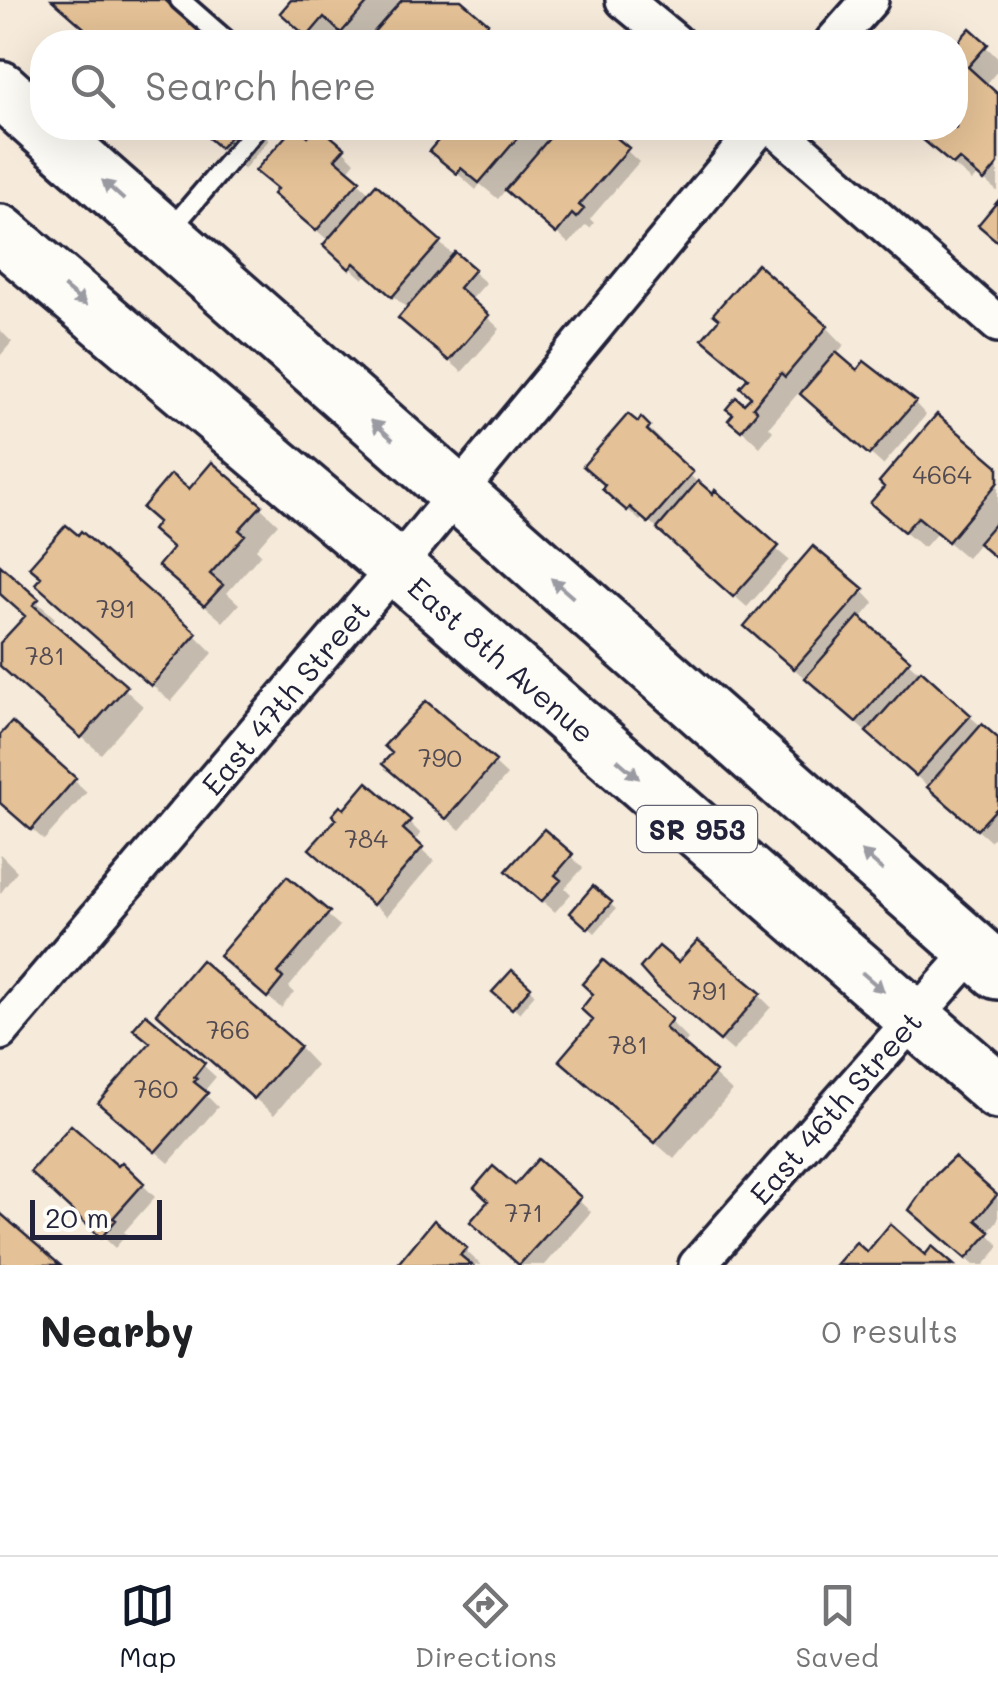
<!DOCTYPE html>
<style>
:root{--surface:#fff;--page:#f6f6f6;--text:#202124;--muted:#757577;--line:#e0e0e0;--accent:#111827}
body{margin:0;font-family:Mali,sans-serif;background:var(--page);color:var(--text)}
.scale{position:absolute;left:30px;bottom:25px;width:132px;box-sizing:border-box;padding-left:10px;border:5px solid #22223b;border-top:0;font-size:28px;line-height:35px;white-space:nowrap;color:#22223b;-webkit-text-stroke:8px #fdfcf7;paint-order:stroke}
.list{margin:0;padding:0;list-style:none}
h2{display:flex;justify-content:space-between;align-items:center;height:130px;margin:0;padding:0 40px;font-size:42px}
h2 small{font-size:32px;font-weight:400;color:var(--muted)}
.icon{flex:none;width:55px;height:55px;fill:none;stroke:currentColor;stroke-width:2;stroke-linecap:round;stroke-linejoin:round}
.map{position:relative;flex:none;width:998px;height:1265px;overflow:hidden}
.search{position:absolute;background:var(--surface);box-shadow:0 10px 40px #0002;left:30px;right:30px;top:30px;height:110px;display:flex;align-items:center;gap:25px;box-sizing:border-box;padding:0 35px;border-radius:40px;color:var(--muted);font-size:38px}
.sheet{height:290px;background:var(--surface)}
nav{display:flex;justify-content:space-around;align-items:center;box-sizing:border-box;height:140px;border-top:2px solid var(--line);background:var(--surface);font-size:28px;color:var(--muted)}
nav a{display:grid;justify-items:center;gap:5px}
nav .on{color:var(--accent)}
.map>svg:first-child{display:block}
.shadow{fill:#0003}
.building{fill:#e4c196;stroke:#22223b;stroke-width:2.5}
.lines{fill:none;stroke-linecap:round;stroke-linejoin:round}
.lane-casing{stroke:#22223b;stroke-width:25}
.street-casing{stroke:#22223b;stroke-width:42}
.primary-casing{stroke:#22223b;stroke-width:62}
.lane{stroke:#fdfcf7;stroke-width:18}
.street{stroke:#fdfcf7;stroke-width:35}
.primary{stroke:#fdfcf7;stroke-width:55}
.oneway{fill:#9a9aa2}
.labels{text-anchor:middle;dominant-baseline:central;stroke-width:9;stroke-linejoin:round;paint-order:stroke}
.number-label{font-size:25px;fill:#524a52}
.shield{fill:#fdfcf7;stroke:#646373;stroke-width:2.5}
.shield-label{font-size:28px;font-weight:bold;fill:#22223b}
.street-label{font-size:30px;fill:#22223b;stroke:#fdfcf7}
</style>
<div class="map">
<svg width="998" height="1265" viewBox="0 0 998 1265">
<rect width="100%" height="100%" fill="#f6eada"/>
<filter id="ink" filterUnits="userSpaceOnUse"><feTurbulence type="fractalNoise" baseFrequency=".01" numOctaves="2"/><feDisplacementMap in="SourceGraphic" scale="20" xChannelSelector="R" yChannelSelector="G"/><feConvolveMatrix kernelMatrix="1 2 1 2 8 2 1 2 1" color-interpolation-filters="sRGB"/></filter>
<g filter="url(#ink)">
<path class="shadow" d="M52,0H161L210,42H100Z
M295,0H458L509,42H354L343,33L335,42H315L302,30Z
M970,32L998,58V70L985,86L998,97V192L978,175L972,181L911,128H956V48Z
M197,128H269L263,134L269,140L244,169Z
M296,128L309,140L343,150L355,162L347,172L371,194L376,188L486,283L470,301L500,329L462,372L414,330L409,310L368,274L363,279L338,257L329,241L288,206L279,190L259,171Z
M453,128H602L639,162L590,219L594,223L590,228L586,225L569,244L507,188L498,199L480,184L476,190L432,151Z
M827,327L844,345L836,355L857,374L914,402L926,415L883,465L800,391L769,427L773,431L760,447L731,420Z
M0,330L12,342L0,356Z
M641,421L661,440L658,443L702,487L789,560L747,607L644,517L640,521L605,489Z
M998,469V559L980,542L967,558L937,533L924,548L891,521Z
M260,507L278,524L256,549L261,554L227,593L239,604L223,622L179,584L175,550Z
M0,569L55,618L51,623L143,706L101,754L0,664V647L27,617L0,593Z
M862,590L874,603L860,620L998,741V832L990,841L759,638Z
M56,601L195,635L213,653L171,702Z
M12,725L87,792L44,840L0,801V739Z
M494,763L507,775L460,830L398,776Z
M409,822L421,834L414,842L434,861L387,916L325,861Z
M0,854L17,871L0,894Z
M571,856L583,868L565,888L571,894L555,912L522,883Z
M287,880L340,926L289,987L294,992L281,1008L234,968Z
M593,889L616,909L595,933L573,913Z
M678,966L759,995L771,1007L733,1051L671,998Z
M512,973L535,994L519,1013L496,992Z
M670,1021L688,1039L682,1046L732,1091L674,1159L580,1078Z
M177,1031L299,1047L316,1065L274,1115Z
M203,1065L216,1077L205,1090L206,1095L218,1107L169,1163L113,1115Z
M954,1160L998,1199V1220L987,1233L998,1244V1249L984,1265H974L924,1222Z
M538,1163L591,1212L545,1265H521L486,1234L515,1188Z
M118,1170L142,1184L155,1197L124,1232L127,1234L115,1248L46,1184Z
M465,1250L481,1265H400Z"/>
<path class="building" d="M52,0H165L213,42H100Z
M291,0H370L341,33L324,17L307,37L280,13Z
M402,0H461L488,23L471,42H365Z
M970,28L988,44L968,67L998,94V164L984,181L959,159L953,165L909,128H956V44Z
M197,128H238L220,148Z
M293,128H299L308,136L316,128H321L345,148L335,159L360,180L316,231L273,194L277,189L255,171Z
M449,128H526L479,183L461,168L457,174L429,151Z
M558,128H605L629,148L579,205L584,209L576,218L572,214L556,234L505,190Z
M376,184L441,241L392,297L354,263L349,269L323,245Z
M998,201V242L978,225Z
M455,252L475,269L459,288L489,315L449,361L398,318Z
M757,264L828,326L785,377L781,373L753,407L757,411L741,431L728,420L733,414L726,409L736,397L744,404L751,397L740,387L748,378L702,339L719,319L713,314Z
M836,352L857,370L864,361L916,401L869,455L800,394Z
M628,414L638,422L641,417L650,426L647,430L693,472L648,523L630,507L627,511L614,500L602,489L605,485L583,466Z
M937,414L998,466V482L948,542L918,517L904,532L870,503L884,487L879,482Z
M212,462L262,505L239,530L245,535L210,574L223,585L204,606L158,566L173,548L152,530L158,522L142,508L171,474L189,489Z
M698,481L713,494L715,490L779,546L733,597L657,529Z
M998,520V560L978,543Z
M66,525L78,535L81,531L197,633L151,686L35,584L41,577L29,567Z
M813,546L864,589L794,669L744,626Z
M0,565L39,599L33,605L127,686L81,738L0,666V643L25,616L0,594Z
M859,616L910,660L856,722L805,678Z
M921,670L971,715L916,776L866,732Z
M426,701L496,761L446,819L382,764L392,753L384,746Z
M12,722L76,778L31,830L0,803V735Z
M982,724L998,738V807L977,830L927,787Z
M367,782L411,820L403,829L423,847L373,905L309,849L336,819L332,815L340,806L344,809Z
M544,829L573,854L555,875L561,880L541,902L506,871Z
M287,876L330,912L278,973L283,978L267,998L219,956Z
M593,886L612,902L588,929L570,913Z
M698,940L761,993L720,1041L656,986L640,968L659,946L678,962Z
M201,960L300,1046L254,1099L156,1013Z
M603,960L672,1019L665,1028L716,1072L655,1143L559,1060L593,1020L581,1009L593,994L582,984Z
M512,970L531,987L512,1009L492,992Z
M146,1014L205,1063L194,1077L197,1079L194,1082L208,1093L155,1152L98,1103L150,1043L133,1029Z
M71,1125L118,1166L122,1162L144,1183L113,1218L116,1220L101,1238L30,1172Z
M954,1157L997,1195L976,1220L990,1232L966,1259L909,1210L929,1181Z
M538,1159L581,1197L519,1265L470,1222L488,1201L474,1188L493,1166L515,1185Z
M0,1213L60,1265H0Z
M434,1220L467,1248L460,1255L472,1265H397Z
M890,1224L925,1255L932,1246L954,1265H836L856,1242L867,1252Z"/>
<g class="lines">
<defs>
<path id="lane" d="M180,0L228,42
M170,230L257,128"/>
<path id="street" d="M624,0L675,42
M833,42L870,0
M775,128L998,324
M0,1032L396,567L759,128
M697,1265L974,950"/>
<path id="primary" d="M0,89L42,127
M43,128L998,971
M0,233L396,567L998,1091"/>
</defs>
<use href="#lane" class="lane-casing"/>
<use href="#street" class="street-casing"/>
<use href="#primary" class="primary-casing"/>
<use href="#lane" class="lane"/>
<use href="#street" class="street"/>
<use href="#primary" class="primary"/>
</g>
<defs><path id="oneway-solid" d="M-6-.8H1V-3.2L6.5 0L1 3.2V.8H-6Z" transform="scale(2.5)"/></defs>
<g class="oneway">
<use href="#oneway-solid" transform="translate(113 190) rotate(-138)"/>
<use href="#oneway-solid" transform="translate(75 296) rotate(40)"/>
<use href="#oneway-solid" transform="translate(382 430) rotate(-138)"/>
<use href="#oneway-solid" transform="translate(562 588) rotate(-139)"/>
<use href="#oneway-solid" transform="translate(628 769) rotate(41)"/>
<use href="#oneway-solid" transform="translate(872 861) rotate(-139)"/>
<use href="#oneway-solid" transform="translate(873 982) rotate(41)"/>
</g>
</g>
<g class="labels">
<g class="number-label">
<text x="942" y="474">4664</text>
<text x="116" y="608">791</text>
<text x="45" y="655">781</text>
<text x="440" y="757">790</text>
<text x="366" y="838">784</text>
<text x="708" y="990">791</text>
<text x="228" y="1029">766</text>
<text x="628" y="1044">781</text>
<text x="156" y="1088">760</text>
<text x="524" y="1212">771</text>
</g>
<rect class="shield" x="637" y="806" width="120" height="46" rx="8"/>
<g class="shield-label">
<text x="697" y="829">SR 953</text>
</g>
<g class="street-label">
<text transform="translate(502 659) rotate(41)">East 8th Avenue</text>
<text transform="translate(285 697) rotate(-50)">East 47th Street</text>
<text transform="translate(835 1107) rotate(-49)">East 46th Street</text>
</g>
</g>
</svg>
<div class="scale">20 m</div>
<div class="search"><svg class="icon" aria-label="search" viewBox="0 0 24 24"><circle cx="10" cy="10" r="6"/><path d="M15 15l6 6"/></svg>Search here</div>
</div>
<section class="sheet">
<h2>Nearby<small>0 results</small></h2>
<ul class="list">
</ul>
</section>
<nav>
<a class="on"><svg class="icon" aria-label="map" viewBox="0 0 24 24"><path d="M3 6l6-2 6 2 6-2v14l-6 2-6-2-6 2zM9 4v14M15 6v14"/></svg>Map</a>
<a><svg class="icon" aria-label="directions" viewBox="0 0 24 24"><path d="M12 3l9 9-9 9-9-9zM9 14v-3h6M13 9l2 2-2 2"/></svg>Directions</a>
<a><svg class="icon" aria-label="saved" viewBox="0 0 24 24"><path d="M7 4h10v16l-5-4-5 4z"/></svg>Saved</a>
</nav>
